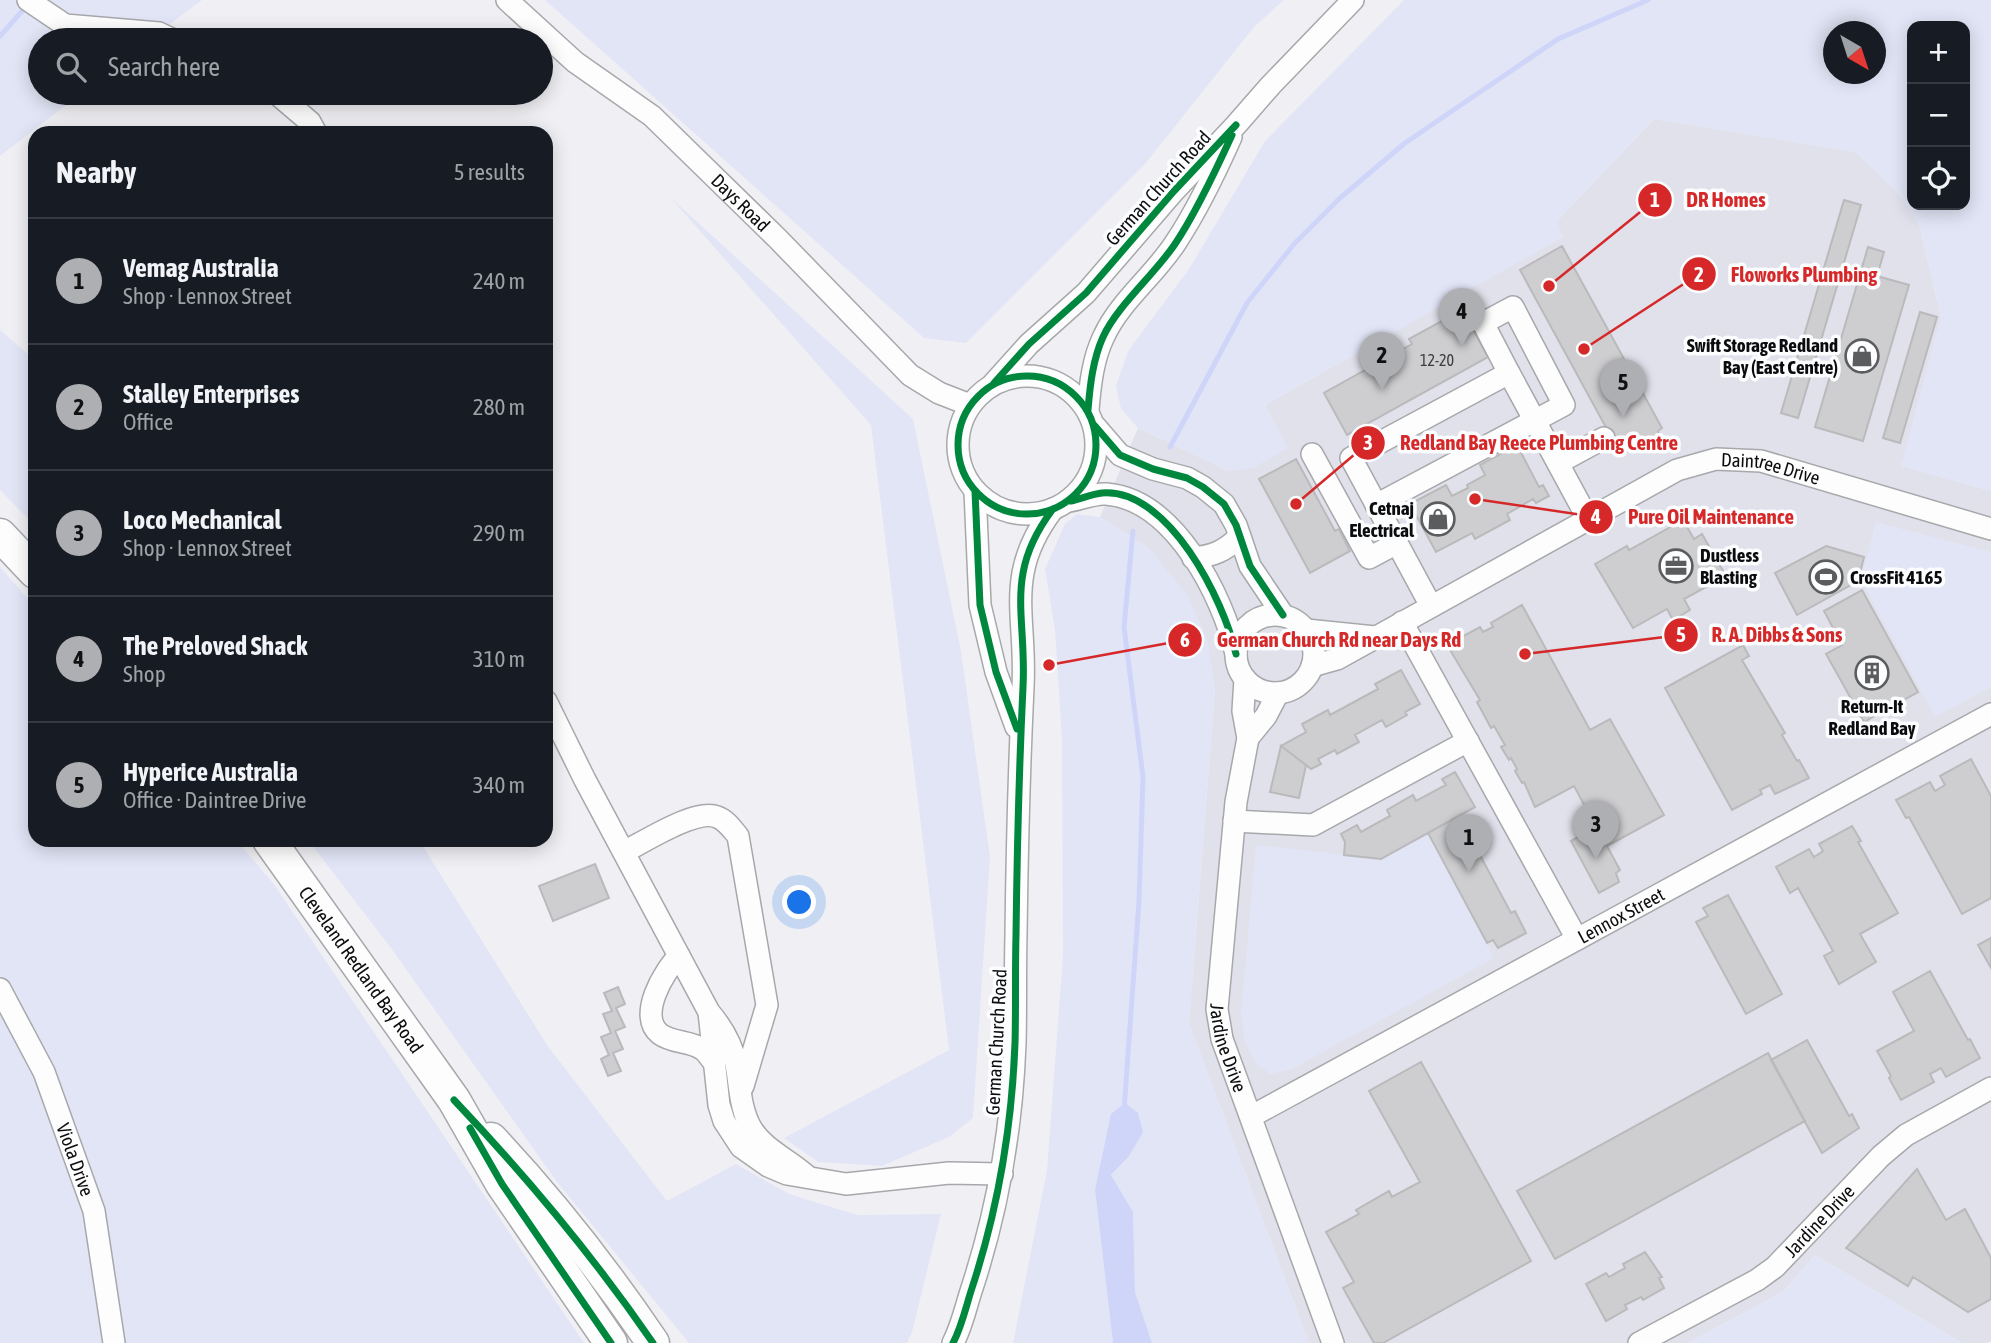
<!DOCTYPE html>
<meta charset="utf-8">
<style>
:root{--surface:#171b24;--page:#20242c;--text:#f1f3f6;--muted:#9ea1a6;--line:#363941;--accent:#aeafb2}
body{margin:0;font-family:"Asap Condensed",sans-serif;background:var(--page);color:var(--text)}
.controls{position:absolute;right:21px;top:21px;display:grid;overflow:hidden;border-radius:14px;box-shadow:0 4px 18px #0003}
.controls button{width:63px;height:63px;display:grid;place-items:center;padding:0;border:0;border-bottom:2px solid var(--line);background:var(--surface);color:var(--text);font:35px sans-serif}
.compass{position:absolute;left:1823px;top:21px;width:63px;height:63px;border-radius:50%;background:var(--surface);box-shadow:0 4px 18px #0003;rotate:141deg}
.you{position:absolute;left:800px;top:903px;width:24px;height:24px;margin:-18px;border:5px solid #fff;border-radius:50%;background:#1a73e8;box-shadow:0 0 0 10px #1a73e833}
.badge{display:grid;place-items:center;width:46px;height:46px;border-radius:50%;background:var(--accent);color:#111;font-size:23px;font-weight:700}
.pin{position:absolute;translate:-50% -58px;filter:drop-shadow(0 2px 4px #0008)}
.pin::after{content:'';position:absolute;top:37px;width:24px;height:21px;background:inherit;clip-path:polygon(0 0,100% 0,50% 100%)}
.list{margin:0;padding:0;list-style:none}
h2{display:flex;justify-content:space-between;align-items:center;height:91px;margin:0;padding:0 28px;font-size:30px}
h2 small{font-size:23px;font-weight:400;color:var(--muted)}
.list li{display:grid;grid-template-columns:46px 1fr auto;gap:21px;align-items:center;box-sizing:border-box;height:126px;padding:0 28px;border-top:2px solid var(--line)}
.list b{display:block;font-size:26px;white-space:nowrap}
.list p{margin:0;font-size:23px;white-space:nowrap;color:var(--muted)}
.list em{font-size:23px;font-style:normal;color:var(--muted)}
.icon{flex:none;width:38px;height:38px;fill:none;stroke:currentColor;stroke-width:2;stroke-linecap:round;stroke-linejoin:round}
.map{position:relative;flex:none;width:1991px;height:1343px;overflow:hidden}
.search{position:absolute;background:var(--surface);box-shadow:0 4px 18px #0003;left:28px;top:28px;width:525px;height:77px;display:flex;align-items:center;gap:18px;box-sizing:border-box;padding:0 24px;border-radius:38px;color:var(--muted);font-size:26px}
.panel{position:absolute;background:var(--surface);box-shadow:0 4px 18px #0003;left:28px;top:126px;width:525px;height:721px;border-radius:21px}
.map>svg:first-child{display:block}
.built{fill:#e0e1eb}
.green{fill:#e2e5f6;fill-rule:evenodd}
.water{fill:#cfd5f8}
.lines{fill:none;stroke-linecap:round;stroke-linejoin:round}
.stream{stroke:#cfd5f8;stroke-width:5}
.building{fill:#ceced1;stroke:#bababc;stroke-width:2}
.minor-casing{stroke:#a7a8ab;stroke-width:24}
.highway-casing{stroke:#a7a8ab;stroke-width:35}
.minor{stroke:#fdfdfd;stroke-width:21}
.highway{stroke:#fdfdfd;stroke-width:32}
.cycleway-casing{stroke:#fcfdfe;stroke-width:11}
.cycleway{stroke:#00873e;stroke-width:7}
.labels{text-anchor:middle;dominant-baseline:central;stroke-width:7;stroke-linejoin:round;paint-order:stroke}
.number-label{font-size:16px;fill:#3c3c3f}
.street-label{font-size:19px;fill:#0b0c0e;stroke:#fcfdfe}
.poi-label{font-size:19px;font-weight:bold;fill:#0b0c0e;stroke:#fcfdfe;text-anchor:end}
.leader{fill:none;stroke:#d62828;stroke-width:2.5}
.callout-dot{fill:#d62828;stroke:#fcfdfe;stroke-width:2.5}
.mark-label{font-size:21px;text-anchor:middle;font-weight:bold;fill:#fff}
.callout-label{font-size:21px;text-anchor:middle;font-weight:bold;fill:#d62828;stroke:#fcfdfe;stroke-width:7;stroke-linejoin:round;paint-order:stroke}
</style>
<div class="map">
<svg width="1991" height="1343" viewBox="0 0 1991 1343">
<rect width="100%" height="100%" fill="#f0f0f4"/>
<path class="built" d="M1654,119L1856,152L1899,194L1919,224L1941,317L1902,466L1991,491V1341L1987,1343H1962L1815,1255L1784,1291L1688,1343H1309L1189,1023L1215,688L1149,548L1100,517L1138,428L1229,471L1287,448L1265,405L1562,237L1556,222Z"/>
<path class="green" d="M0,0H202L149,40H40V93H82L0,156Z
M545,0H1284L1254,27L1145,164L966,343L924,338Z
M1404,0H1991V491L1901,466L1941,317L1919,224L1899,194L1855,152L1654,119L1557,221L1563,237L1265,405L1288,448L1253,468L1229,471L1138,428L1121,409L1116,386L1128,351L1189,269L1265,141ZM1965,26V205H1912V26ZM1834,32H1876V74H1834Z
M670,197L913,419L961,651L990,857L973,1118L949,1137L882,1166L818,1162L784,1138L949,1050L871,425Z
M0,330L35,360V526L0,490Z
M1077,514L1100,517L1149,548L1187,595L1207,638L1215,688L1189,1023L1309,1343H1152L1135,1292L1133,1212L1111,1175L1129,1156L1095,1190L1113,1343H1013L1047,1170L1063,956L1062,740L1055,630L1045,569L1065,524Z
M1876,522L1991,552V687L1935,717L1861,580Z
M0,567L35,607V840H236L273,883L584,1343H0Z
M1428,833L1494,958L1292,1069L1270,1074L1255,1063L1245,1042L1241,1014L1256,845L1381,859Z
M308,840H419L547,1045L667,1201L736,1164L789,1194L857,1215L941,1214L912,1332L907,1343H689L557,1182L391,948Z
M1815,1255L1962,1343H1688L1784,1291Z"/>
<path class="water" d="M1125,1103L1138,1113L1143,1132L1129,1156L1111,1175L1133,1212L1135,1292L1152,1343H1113L1095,1190L1111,1114Z"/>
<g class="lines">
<path class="stream" d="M0,36L23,10
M1170,447L1247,303L1295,243L1340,198L1405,143L1558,39L1648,0
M1124,1110L1139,901L1143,777L1124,627L1133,531"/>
</g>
<path class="building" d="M1844,200L1861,205L1798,418L1781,413Z
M1562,246L1662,428L1658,431L1659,434L1621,455L1520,270Z
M1868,247L1884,252L1877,276L1909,285L1863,441L1815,427Z
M1462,310L1488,357L1347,435L1324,393L1412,344L1409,339Z
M1920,312L1937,317L1900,443L1883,438Z
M1517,445L1539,487L1543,485L1549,496L1536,503L1533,499L1507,514L1510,520L1475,539L1472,533L1436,552L1410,504L1446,485L1452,496L1468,488L1467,485L1485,475L1480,465Z
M1296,459L1335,531L1339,529L1350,551L1310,573L1259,479Z
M1683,520L1694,539L1702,534L1726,576L1684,599L1690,610L1673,620L1667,609L1633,628L1595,564L1627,546L1629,550Z
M1826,546L1864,557L1858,581L1797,615L1775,573Z
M1862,590L1918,692L1864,722L1826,654L1842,645L1824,611Z
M1522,605L1590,730L1610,719L1664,815L1607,846L1620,870L1616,873L1619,882L1599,893L1571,841L1596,827L1574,786L1535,807L1524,782L1522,783L1515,771L1517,769L1511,758L1509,760L1501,747L1505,745L1494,726L1491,728L1477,702L1480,700L1447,645L1480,627L1483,632L1493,627L1491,623Z
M1743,645L1749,656L1742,660L1785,733L1782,735L1797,761L1799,760L1809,778L1775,794L1770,785L1760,790L1762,794L1732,810L1665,688Z
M1401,670L1420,704L1405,712L1407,715L1386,727L1382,720L1355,735L1359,742L1337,754L1335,750L1318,759L1321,764L1311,769L1281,746L1306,732L1302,724L1328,710L1330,715L1378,689L1375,684Z
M1281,746L1306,765L1299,798L1270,792Z
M1971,759L1991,796V898L1962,914L1909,817L1906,818L1896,800L1930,782L1935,791L1945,785L1940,776Z
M1455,772L1475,807L1381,859L1344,855L1345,842L1341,834L1357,825L1361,832L1390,816L1387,810L1413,795L1416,801L1446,785L1442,779Z
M1459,816L1511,913L1515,911L1526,933L1498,948L1493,940L1487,943L1428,833Z
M1852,826L1861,841L1858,842L1898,913L1860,934L1876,962L1839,984L1824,956L1833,951L1798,888L1790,893L1776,867L1809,849L1814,857L1823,851L1819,844Z
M595,864L609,898L553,921L539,886Z
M1728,895L1782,994L1746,1014L1696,922L1708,916L1703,908Z
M1991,938V968L1978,945Z
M1930,971L1968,1040L1970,1039L1980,1058L1946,1077L1941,1068L1930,1074L1934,1082L1901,1100L1889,1078L1891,1076L1877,1051L1914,1031L1893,992Z
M618,987L625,1004L616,1008L625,1027L615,1031L623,1049L613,1053L621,1071L608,1076L601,1059L609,1055L601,1037L611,1033L603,1014L612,1011L604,993Z
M1807,1040L1849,1116L1852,1114L1859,1128L1822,1153L1771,1060Z
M1768,1053L1805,1121L1555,1259L1517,1191Z
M1421,1062L1531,1261L1383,1343H1374L1343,1288L1354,1282L1326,1232L1359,1214L1356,1210L1389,1191L1392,1197L1420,1182L1369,1091Z
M1917,1169L1946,1220L1965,1209L1991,1258V1299L1968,1312L1913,1277L1908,1286L1846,1248Z
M1645,1252L1662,1277L1659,1278L1664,1288L1643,1300L1641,1297L1625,1305L1627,1309L1606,1321L1586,1284L1606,1273L1609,1277L1625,1268L1623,1264Z"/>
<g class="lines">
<defs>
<g id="minor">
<path d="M28,0L65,25L159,33L174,40"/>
<path id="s1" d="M507,0L575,62L652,116L778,239L910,375L939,393L970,405"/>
<path d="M276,93L310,122L316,133"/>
<circle cx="1027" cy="445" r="69"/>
<path d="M993,384L1029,344L1086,293L1174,191L1236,125L1271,85L1353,0"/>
<path d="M1088,410C1090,385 1093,358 1104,336C1120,301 1155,275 1176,242C1197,210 1215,173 1231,137"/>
<path d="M1095,426L1120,455L1153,469L1187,478L1203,487L1224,504L1236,525L1250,566L1283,615"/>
<path d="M1312,454L1369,558L1397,543"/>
<path d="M1558,463L1604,438"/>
<path d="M975,491L980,605L996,672L1016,727"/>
<path d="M1069,501C1081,499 1095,493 1106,494C1174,499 1223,596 1236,654"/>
<path d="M1376,505L1564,405L1513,307L1483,323L1509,373"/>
<path d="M1193,558C1213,556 1225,551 1239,537"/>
<path d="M1431,606L1351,458L1509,373L1588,519"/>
<circle cx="1275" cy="654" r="39"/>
<path d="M1402,622L1577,939"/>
<path d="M1306,630L1375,637"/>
<path id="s2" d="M1312,666L1337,659L1677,470L1716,459L1761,461L1991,529"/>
<path id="s3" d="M1245,679L1243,711L1248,738L1236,802L1217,1009L1222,1039L1333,1343"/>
<path d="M546,701L585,780L709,1012C722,1027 732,1044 736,1064C740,1085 740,1109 751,1128C764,1150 790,1160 808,1177"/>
<path d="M1248,738L1266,716L1278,693"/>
<path d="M1234,821L1313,825L1468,741"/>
<path d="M624,852C644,842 696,808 717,817C726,820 732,829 738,836L767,1005L743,1086"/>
<path d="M679,956C664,971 637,1016 660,1034C672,1043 690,1041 702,1049C706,1051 710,1058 713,1061"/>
<path id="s4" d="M0,989L44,1072L94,1211L114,1343"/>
<path d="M709,1012L719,1105L724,1121L741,1147L768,1166L787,1174L846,1184L949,1173L1002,1174"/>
<path id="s5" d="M1252,1116L1991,714"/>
<path d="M953,1343C962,1326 966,1306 972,1288C998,1209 1012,1125 1015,1043C1016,1007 1015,972 1016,936C1017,853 1019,770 1023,687C1027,615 1003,575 1053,509"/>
<path id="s6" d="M1639,1343L1757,1280L1775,1267L1881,1156L1906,1135L1991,1088"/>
</g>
<g id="highway">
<path d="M0,535L35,572"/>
<path id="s7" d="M269,840L454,1100L502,1184L611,1343"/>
<path d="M491,1139C550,1202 605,1272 653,1343"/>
</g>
</defs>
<use href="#minor" class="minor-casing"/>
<use href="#highway" class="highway-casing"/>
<use href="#minor" class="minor"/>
<use href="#highway" class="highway"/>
<defs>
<path id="cycleway" d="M958 445a69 69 0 1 1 138 0a69 69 0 1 1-138 0Z
M994,383L1029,344L1086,293L1174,191L1236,125
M1088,410C1090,385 1093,359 1103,337C1117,306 1155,274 1175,244C1196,213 1216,170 1232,135
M1095,426L1120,455L1153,469L1187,478L1203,487L1224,504L1236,525L1250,566L1283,615
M975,491L980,605L996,672L1017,729
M1071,501C1081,499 1092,494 1102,493C1169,488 1224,601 1236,654
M454,1100C526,1176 594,1257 653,1343
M470,1128L502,1184L611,1343
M953,1343C962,1326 966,1306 972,1288C998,1209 1012,1125 1015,1043C1016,1007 1015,972 1016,936C1017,853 1019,770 1023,687C1027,615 1003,575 1053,509"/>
</defs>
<use href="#cycleway" class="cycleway-casing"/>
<use href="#cycleway" class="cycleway"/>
</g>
<defs>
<symbol id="shop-ring" viewBox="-11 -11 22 22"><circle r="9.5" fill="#fcfdfe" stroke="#5b5c5e" stroke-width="1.5"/><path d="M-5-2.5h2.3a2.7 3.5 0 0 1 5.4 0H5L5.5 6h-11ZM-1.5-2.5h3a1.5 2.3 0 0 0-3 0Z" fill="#5b5c5e"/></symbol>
<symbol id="office-ring" viewBox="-11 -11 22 22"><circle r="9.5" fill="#fcfdfe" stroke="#5b5c5e" stroke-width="1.5"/><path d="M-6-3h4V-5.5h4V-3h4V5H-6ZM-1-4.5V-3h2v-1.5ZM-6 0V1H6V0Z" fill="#5b5c5e"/></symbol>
<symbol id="stadium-ring" viewBox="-11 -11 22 22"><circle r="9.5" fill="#fcfdfe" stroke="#5b5c5e" stroke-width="1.5"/><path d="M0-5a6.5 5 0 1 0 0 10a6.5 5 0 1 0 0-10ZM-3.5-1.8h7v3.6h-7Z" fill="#5b5c5e"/></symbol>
<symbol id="building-ring" viewBox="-11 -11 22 22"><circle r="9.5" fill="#fcfdfe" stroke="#5b5c5e" stroke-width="1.5"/><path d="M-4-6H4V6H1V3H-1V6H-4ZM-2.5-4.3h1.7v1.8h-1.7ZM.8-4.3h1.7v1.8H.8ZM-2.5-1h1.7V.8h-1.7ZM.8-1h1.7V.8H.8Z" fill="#5b5c5e"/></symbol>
</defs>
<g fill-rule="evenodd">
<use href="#shop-ring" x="1843" y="337" width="38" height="38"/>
<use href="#shop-ring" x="1419" y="500" width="38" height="38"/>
<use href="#office-ring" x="1657" y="547" width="38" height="38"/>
<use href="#stadium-ring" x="1807" y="558" width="38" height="38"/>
<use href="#building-ring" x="1853" y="654" width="38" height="38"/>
</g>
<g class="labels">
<g class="number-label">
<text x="1437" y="360">12-20</text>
</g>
<g class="street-label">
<text transform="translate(1158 188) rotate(-48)">German Church Road</text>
<text stroke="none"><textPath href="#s1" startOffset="310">Days Road</textPath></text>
<text stroke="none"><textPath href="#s2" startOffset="511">Daintree Drive</textPath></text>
<text stroke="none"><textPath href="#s5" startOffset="420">Lennox Street</textPath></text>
<text stroke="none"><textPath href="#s7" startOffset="159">Cleveland Redland Bay Road</textPath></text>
<text transform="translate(996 1042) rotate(-87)">German Church Road</text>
<text stroke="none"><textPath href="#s3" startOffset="373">Jardine Drive</textPath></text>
<text stroke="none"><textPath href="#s4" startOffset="187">Viola Drive</textPath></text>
<text stroke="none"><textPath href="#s6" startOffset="220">Jardine Drive</textPath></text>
</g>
<g class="poi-label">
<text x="1838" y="345">Swift Storage Redland<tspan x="1838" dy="22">Bay (East Centre)</tspan></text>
<text x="1414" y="508">Cetnaj<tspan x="1414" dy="22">Electrical</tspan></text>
<text x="1700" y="555" text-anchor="start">Dustless<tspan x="1700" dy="22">Blasting</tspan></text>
<text x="1850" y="577" text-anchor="start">CrossFit 4165</text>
<text x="1872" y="706" text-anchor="middle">Return-It<tspan x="1872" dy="22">Redland Bay</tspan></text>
</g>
</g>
<path class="leader" d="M1549 286L1655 200M1584 349L1699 274M1296 504L1368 443M1475 499L1596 517M1525 654L1681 635M1049 665L1185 640"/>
<g class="callout-dot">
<circle cx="1549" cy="286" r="7"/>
<circle cx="1584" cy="349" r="7"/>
<circle cx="1296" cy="504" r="7"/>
<circle cx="1475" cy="499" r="7"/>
<circle cx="1525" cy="654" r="7"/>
<circle cx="1049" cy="665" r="7"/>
<circle cx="1655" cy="200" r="18"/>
<circle cx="1699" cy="274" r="18"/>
<circle cx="1368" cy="443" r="18"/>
<circle cx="1596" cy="517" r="18"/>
<circle cx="1681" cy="635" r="18"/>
<circle cx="1185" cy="640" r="18"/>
</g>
<g class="mark-label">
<text x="1655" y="207">1</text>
<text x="1699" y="282">2</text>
<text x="1368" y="450">3</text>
<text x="1596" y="524">4</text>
<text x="1681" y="642">5</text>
<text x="1185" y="647">6</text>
</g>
<g class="callout-label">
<text x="1726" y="207">DR Homes</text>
<text x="1804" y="282">Floworks Plumbing</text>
<text x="1539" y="450">Redland Bay Reece Plumbing Centre</text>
<text x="1711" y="524">Pure Oil Maintenance</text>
<text x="1777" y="642">R. A. Dibbs &amp; Sons</text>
<text x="1339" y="647">German Church Rd near Days Rd</text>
</g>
</svg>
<div class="controls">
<button>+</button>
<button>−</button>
<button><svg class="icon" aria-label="locate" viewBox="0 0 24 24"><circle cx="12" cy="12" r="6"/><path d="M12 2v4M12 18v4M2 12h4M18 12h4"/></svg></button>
</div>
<svg class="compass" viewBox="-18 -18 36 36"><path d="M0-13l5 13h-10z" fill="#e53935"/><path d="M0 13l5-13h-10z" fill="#9ea1a6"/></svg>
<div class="you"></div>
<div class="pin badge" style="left:1469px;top:872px">1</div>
<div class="pin badge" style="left:1382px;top:390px">2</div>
<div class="pin badge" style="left:1596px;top:859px">3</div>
<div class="pin badge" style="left:1462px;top:346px">4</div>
<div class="pin badge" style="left:1623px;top:417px">5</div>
<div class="search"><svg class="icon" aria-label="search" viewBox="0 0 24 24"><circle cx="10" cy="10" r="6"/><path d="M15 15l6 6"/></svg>Search here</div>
<section class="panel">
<h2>Nearby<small>5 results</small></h2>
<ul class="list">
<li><span class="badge">1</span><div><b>Vemag Australia</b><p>Shop · Lennox Street</p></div><em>240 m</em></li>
<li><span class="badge">2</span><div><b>Stalley Enterprises</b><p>Office</p></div><em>280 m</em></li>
<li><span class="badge">3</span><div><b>Loco Mechanical</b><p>Shop · Lennox Street</p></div><em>290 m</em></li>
<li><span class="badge">4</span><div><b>The Preloved Shack</b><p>Shop</p></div><em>310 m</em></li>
<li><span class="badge">5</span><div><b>Hyperice Australia</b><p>Office · Daintree Drive</p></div><em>340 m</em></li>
</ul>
</section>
</div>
